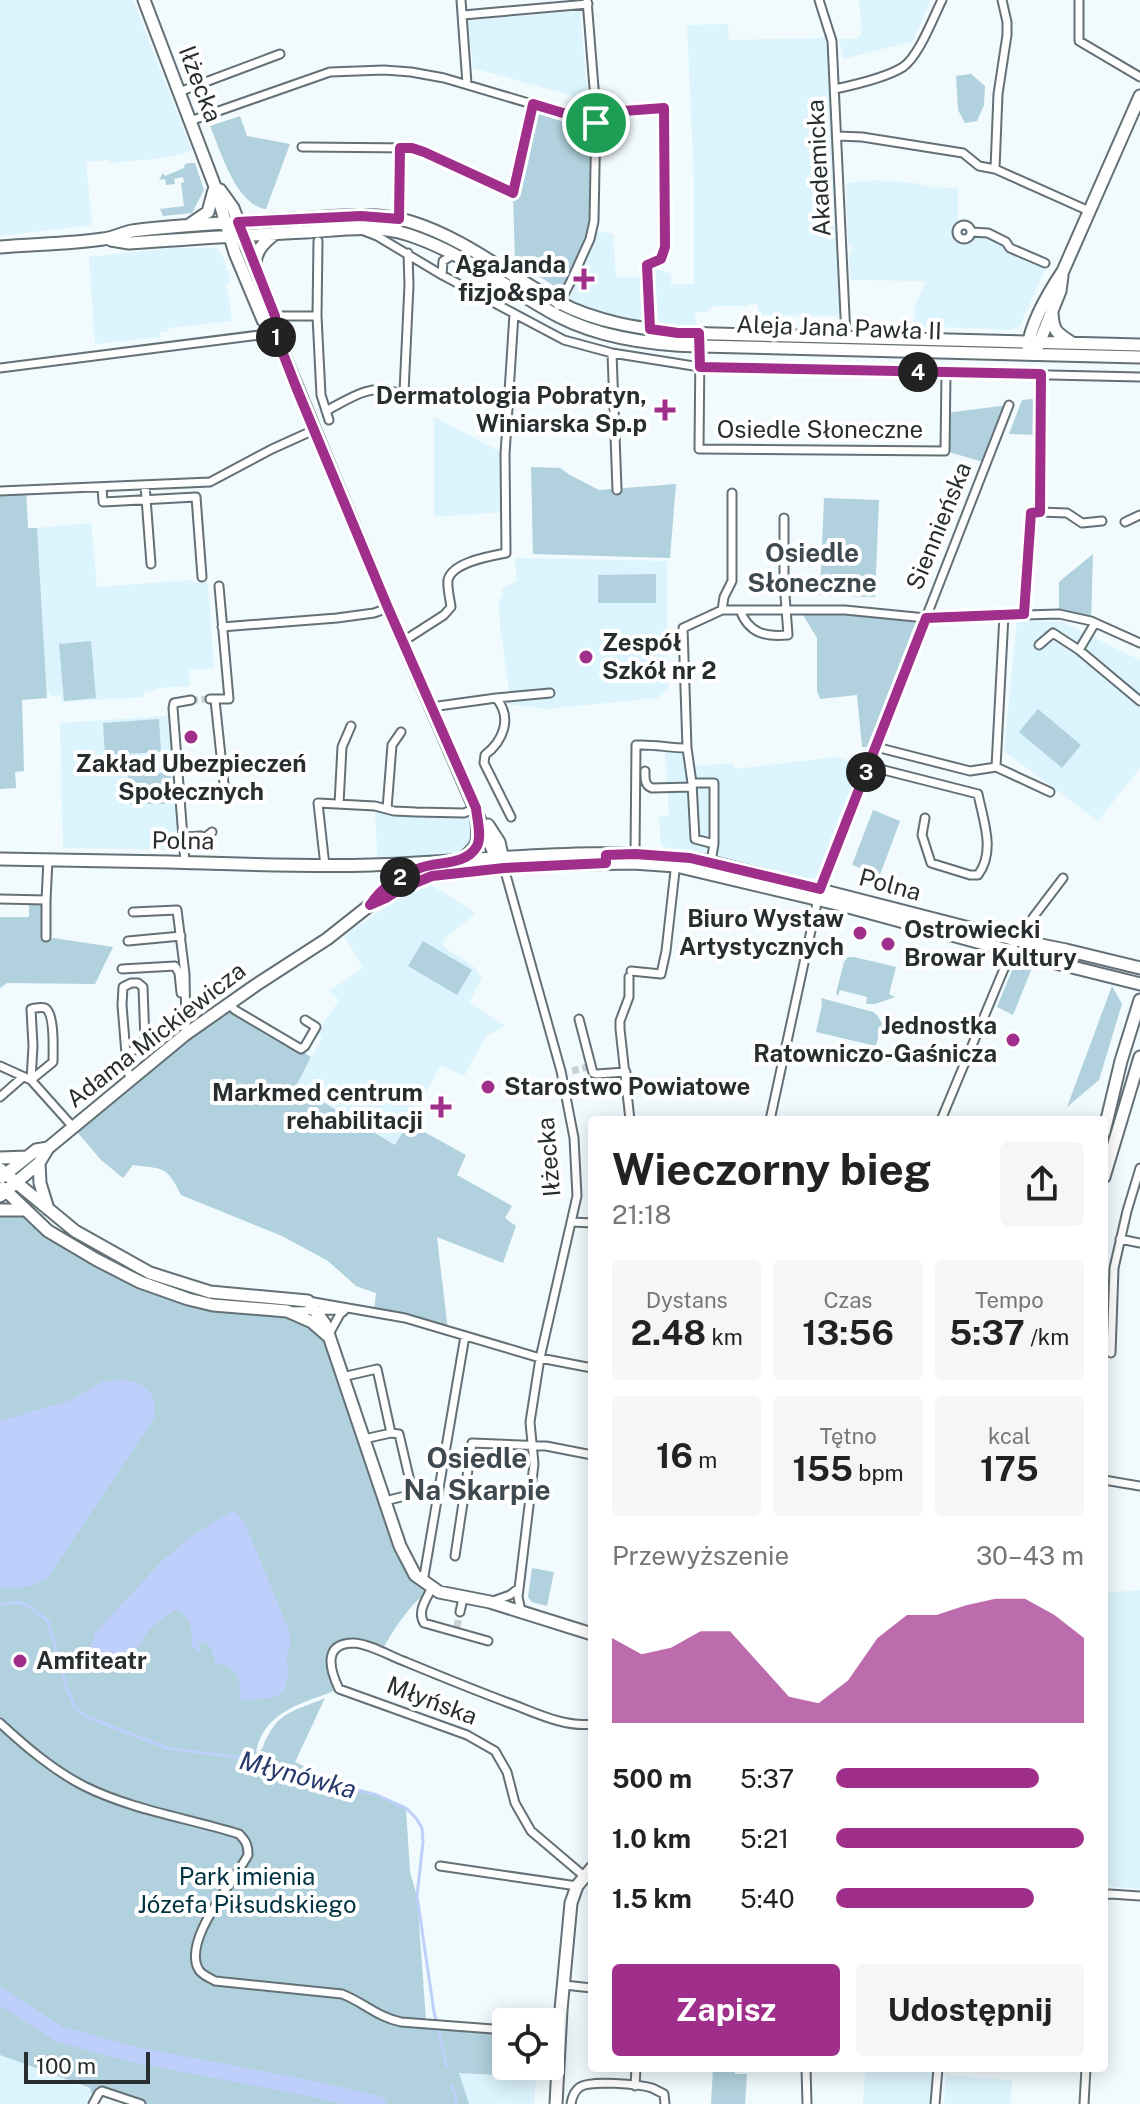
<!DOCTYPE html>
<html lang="pl">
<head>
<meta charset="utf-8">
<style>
	:root { --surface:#fff; --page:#f6f6f6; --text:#222; --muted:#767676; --accent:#a02f8b }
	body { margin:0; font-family:"Public Sans",sans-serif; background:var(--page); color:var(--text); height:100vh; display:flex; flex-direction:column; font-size:30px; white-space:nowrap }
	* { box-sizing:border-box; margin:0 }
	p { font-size:26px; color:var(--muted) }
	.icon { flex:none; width:44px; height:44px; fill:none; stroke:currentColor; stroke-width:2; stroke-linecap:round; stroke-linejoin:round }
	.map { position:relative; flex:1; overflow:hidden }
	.details { position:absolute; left:588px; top:1116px; width:520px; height:956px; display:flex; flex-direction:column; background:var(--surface); border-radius:8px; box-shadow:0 4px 20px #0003 }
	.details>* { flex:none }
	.tools { position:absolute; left:492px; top:2008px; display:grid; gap:16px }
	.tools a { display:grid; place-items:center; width:72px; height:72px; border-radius:8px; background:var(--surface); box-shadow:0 4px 20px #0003; font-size:40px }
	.scale { position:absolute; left:24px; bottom:20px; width:126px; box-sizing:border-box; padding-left:8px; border:4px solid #282e30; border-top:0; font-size:22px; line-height:28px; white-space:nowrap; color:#282e30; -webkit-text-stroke:6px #fff; paint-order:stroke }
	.pin { position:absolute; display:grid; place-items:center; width:68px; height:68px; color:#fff; margin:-34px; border:4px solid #fff; border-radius:50%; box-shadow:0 2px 8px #0007 }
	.km { position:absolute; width:40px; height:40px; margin:-20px; border-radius:50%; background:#222; color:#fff; font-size:22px; line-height:40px; text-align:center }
	.round { display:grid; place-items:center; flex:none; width:84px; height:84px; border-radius:8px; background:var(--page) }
	.head { display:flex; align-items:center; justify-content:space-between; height:136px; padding:0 24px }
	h1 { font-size:44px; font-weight:700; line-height:60px }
	.figures { display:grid; grid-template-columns:repeat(3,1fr); gap:12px; height:136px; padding:8px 24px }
	.figures div { display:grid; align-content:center; border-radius:8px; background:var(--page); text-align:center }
	.figures b { font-size:34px; font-weight:700 }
	.figures small { font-size:22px; font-weight:400 }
	.figures p { font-size:22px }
	.chart { height:224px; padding:16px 24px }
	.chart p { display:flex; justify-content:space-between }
	.chart svg { width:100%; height:144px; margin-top:8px; fill:var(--accent); opacity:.7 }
	.button { display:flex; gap:16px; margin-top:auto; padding:16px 24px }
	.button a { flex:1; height:92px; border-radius:8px; background:var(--accent); color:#fff; font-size:32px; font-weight:700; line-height:92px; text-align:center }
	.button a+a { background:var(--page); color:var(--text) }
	ul { padding:0 24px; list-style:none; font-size:26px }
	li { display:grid; grid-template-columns:128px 96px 1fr; align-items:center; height:60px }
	li i { height:20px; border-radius:10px; background:var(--accent) }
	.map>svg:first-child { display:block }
</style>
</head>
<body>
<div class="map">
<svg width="1140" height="2104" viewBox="0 0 1140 2104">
	<rect width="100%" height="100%" fill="#f1fafd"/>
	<path fill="#dcf4fd" d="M0 0H133L192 151 164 158 109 163V160L86 162 92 225 0 236Z
		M859 0H931L913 41 843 59 839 39H856L862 35Z
		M580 11 588 100 473 68 468 20Z
		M728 24 729 40 828 38 840 313 837 316 767 315 758 314V304H749L748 306H713L707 312H694L699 333 650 329 560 303 593 230 613 234 616 277 637 278 647 265 671 274V284H694V178L687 25Z
		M875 180 914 183 937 189 938 187 958 189V221L966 222 1003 242 1013 253 1046 267 1020 326 1011 330 915 326 914 309 926 281 850 280 849 256 852 252V246L848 244 846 183Z
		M173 248H216L223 257 231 283 225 284 228 291 232 321 169 328V331L160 332 161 337 95 344 89 257Z
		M434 417 505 454 506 512 434 517Z
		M91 523 97 587 192 580 193 583 207 582 209 594 214 668 189 670 190 686 157 688V690L144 692V697L62 702 61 695 51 696 47 690 37 528Z
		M515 558 667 561 668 689 657 698 546 709 507 704 509 691 500 625 499 600 503 597 502 588 517 581Z
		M1017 621 1062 622 1140 660V768L1098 821 1004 751Z
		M168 716 180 850 63 848 60 723Z
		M687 748 689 766 732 763 735 769 836 757 868 766 820 889 677 856 661 844 659 817 669 816 665 749Z
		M375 806 446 813 476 808 478 835 460 861 387 865 377 856Z
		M431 885 476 913 444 939 443 945 448 950 474 967 482 978 469 1002 505 1026 486 1036 464 1076 441 1065 396 1145 296 1086 322 1038 317 1034 339 1000 329 991 363 968 344 936 412 889Z
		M1140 1590V1889L1104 1886V1593Z
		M0 2055 90 2089 93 2101 92 2104H0Z
		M865 2068H932L930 2104H863Z
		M458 2073 536 2077 534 2104H469Z
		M946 2075 1012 2080 1010 2104H944Z"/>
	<path fill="#b0d1dd" d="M971 74 985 86 984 105 977 121 965 123 958 110 956 76Z
		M533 104 596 123 594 221 565 293 515 261 513 193Z
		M240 116 247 136 290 144 266 209C236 205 221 152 210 126Z
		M190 163H195L204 190 192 213 163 216 160 209 184 206 181 183 184 182 183 177 174 179 175 184 166 185 165 179 159 180 163 173 165 176 184 168 185 164Z
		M1041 398V435L1009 434 1022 400Z
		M1009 405 987 463 945 451V413Z
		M531 467 560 468 570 475 599 490 676 484 670 558 533 554Z
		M26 490 28 528H37L47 698 22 700 24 771 15 772 16 788 0 789V491Z
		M824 498 879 500 875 597 820 595Z
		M1093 554 1091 621 1059 614V582Z
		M656 574V603H598V575Z
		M800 610 926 618 876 747H862L857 695 820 699 817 691V638Z
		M91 641 96 698 64 701 59 644Z
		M1038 709 1081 745 1062 768 1019 732Z
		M159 719 161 752 105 755 103 723Z
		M128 773H171V804H128Z
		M873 810 900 821 880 875 852 865Z
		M29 900H46V937L113 947 95 984 7 983 0 988V917H29Z
		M423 941 472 970 457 995 408 966Z
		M848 957H854L896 967 889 994 895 997 875 1004H866L867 997 840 990 838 996 836 993 844 962Z
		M1015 963 1032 968 1013 1015 997 1007Z
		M1112 986 1122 1004 1099 1080 1067 1107Z
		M821 998 873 1012 877 1015 887 1031 880 1030 876 1046 816 1032 822 1005Z
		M229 1004 311 1057 296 1086 395 1145 408 1123 466 1155 457 1175 512 1206 505 1218 516 1226 503 1263 437 1237 448 1331 374 1311 376 1293 356 1286 328 1261 282 1236 181 1195C167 1166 164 1169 133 1165L123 1178 101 1160 73 1127Z
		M0 1210H24L65 1242 188 1299 287 1311 328 1336 400 1546 432 1588C409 1604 394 1629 381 1652L358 1643 340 1646 331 1659 339 1689C305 1703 264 1710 256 1752L262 1749C277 1711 290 1713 325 1698L295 1762 346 1787 377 1795 406 1808 410 1872 417 1896 426 2020 506 2026V2066H537L536 2077 459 2073 469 2104H141L105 2091 93 2101 90 2088 0 2055Z
		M532 1568 554 1572 547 1606 532 1602 528 1597Z
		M713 2068H735V2074H747L745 2104H711Z"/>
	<path fill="#becffb" d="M123 1379C147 1385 158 1391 154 1418L47 1579 26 1587 0 1588V1421L71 1400 101 1382Z
		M234 1511 244 1521 290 1633V1648L286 1658 289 1672 284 1691C272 1699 272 1698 259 1699 251 1700 248 1701 240 1698 241 1680 237 1664 216 1664L211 1649 205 1642 198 1644 201 1653 192 1647 191 1625 181 1611 175 1610C160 1621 148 1626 141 1645L107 1659 90 1649 95 1633 161 1562 189 1538 213 1522Z"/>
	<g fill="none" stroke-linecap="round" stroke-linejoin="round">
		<path stroke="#becffb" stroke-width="3" d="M0 1605 18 1602 31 1607 48 1621 66 1686 75 1707 87 1717 167 1748 242 1758 269 1764 301 1780 346 1787 377 1795 406 1808 416 1818 422 1828 423 1842 417 1896 434 2012 447 2067
			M452 2086 457 2104"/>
		<path stroke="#becffb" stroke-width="16" d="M0 1996 59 2034 136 2055 314 2089 378 2104"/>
		<path stroke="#c9d1d4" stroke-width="7" stroke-dasharray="7 3.5" stroke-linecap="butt" d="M191 700 210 699
			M572 1071 587 1067
			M457 1627 460 1612"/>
		<defs>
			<path id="street" d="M461 0 467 84
				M819 0 832 41 846 337
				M1079 0V41L1140 77
				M463 15 588 4
				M835 89C854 85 887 77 903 67 919 56 933 18 942 0
				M179 92 280 54
				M596 113 664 108 665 247 661 259 647 265 650 329
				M190 121 330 72 384 70 411 72 444 78 596 123
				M837 136 862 137 963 153 979 166 995 169 1089 211
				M302 147 412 148 513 193 533 104
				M995 169 998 94 1007 35V22L1002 0
				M399 219 400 148
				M957 232a7 7 0 1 1 14 0a7 7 0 1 1-14 0Z
				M364 231 377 236 442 275 564 340 612 353 700 367 1140 377
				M971 232 988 233 1006 242 1010 248 1045 263
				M318 241 317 316 321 395 329 420
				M442 275 443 261 453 255
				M558 306 571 281 590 239 594 221 596 113 587 0
				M275 316H317
				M700 346 699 449 945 451 946 373
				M612 353 617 490
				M0 368 275 333
				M1041 374 1040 512 1067 513 1082 523 1102 521
				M404 392 409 285 408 253
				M326 411C349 399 371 382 397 393
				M145 485 151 564
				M102 487 103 502 196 497 202 577
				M0 491 210 482 272 449 314 430
				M1125 522 1140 515
				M722 610 724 597 732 581V493
				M740 610C749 634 766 637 788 635L784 582V518
				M1024 614 1031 513 1040 512
				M222 627 337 618 374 613 388 608
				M402 642 444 615 451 607C450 599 447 588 448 580 452 562 491 556 506 553L505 454 514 314
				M1039 645 1053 633 1079 650 1095 623
				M1079 650 1140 701
				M496 698 550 693
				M210 699H229L219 586
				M215 700 224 784
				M431 707 496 698C513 718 503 741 485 755L484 763 511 817
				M876 747 970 771 996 767 1050 792
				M868 766 978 794C983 820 996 851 978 875H970L931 863 922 835 925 818
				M996 767 1004 615
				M645 771C645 778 644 785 652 788L692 787
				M692 783H714V844L709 874
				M339 804 342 747 351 726
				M387 809 392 745 401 732
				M207 836 212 832
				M184 837 201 836
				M714 844 695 839 692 783 687 748 683 628 722 610H845L926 618 1059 614 1091 621 1140 643
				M635 854 636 745C654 744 669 748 687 748
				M185 863 173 708 174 703 191 700
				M325 866 318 803 375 806 394 811 416 812 464 813 476 808
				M504 868 561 1071 574 1138 577 1196 540 1358 530 1422 534 1464 518 1597 521 1611
				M0 899 46 900
				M133 912 177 910 185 974 186 1034
				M46 937V900L48 860
				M128 941 181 936
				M122 969 175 966 179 973 181 993
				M631 971 661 974 666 951 676 862
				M629 977V997L620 1021V1029L630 1120
				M131 983H138L143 987 145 1041 140 1047 126 1054 122 1005 123 987Z
				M229 1004 235 1010 301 1049 305 1046 316 1027 305 1020
				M579 1019 593 1073 596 1074 626 1072
				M126 1054 128 1072 131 1080
				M0 1066 31 1080 53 1062C53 1051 55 1013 45 1008 42 1007 34 1008 31 1009L33 1046 31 1080 73 1127
				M0 1097 23 1077
				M770 1120 820 889 1009 405
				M941 1120 1016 940 1063 878
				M573 1222 592 1223
				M1120 1239 1140 1243
				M308 1301 405 1318 540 1358 592 1368
				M291 1311 339 1310
				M329 1334 340 1314 344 1311
				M1111 1353 1114 1268 1127 1211 1140 1168
				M342 1377 377 1369 391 1433 364 1439
				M1104 1480 1140 1486
				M385 1501 413 1494 399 1434 391 1433
				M455 1556 472 1443 546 1446 592 1455
				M423 1582 465 1336
				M432 1588C426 1599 417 1612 424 1623L488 1641
				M493 1601 510 1595 519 1588
				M460 1612 463 1598
				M0 1723C26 1747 53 1770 84 1786 132 1810 188 1818 239 1834 246 1841 248 1845 248 1855 235 1880 181 1941 199 1970 202 1975 210 1978 215 1981L342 1994C365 2003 375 2016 401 2022L506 2030
				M440 1866 577 1886
				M584 1876 531 1831 515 1803 507 1772 495 1751 467 1735 339 1689C330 1670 322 1643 354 1643 370 1644 390 1656 406 1662 440 1676 474 1690 509 1703 534 1712 565 1728 592 1724
				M1104 1895 1110 1894 1140 1896
				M564 1985 592 1988
				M806 2068 807 2104
				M635 2086 636 2068
				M93 2104 99 2093 102 2091 141 2104
				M571 2104C572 2097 574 2091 580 2087 590 2080 639 2084 652 2088 656 2090 660 2092 664 2094L665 2104
				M935 2104 938 2068
				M1084 2104 1086 2068"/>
			<path id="secondary" d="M144 0 214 184 235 253 263 320 275 333 388 608 494 853 500 863
				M220 190 233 208 255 265 275 316V333
				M189 225 208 212 214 190
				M111 240 129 243C188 239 247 235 306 232 339 230 376 224 409 235 464 253 508 289 558 316 601 338 653 345 700 346L1140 357
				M0 247C34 244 69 244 103 239 113 238 122 233 132 231 186 224 242 222 296 219 333 217 375 211 411 222 466 239 510 277 560 303 596 322 638 328 678 333L1140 345
				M255 265C255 251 264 242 275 234
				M1052 313C1053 332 1057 333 1072 343
				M1038 346 1060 291 1062 276
				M1028 347C1031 323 1049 292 1063 271L1140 96
				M488 825 499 842 504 864
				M0 859C57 860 114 861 170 862 237 864 304 867 371 865 482 862 602 843 711 862L1016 940 1066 950 1140 968
				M461 860C478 846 479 843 477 821
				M371 904C385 885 402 875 424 866
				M1104 1132 1121 1061 1140 1000
				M0 1158 27 1157
				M39 1163 40 1183 48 1209
				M0 1169 75 1231 150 1273 210 1292 308 1301 325 1324 400 1546 415 1575 439 1592 490 1602 592 1634
				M2 1177 36 1150 48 1148
				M1104 1177 1140 1057
				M3 1188 48 1231 97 1260 140 1282 188 1299 213 1305 287 1311 312 1322 327 1335
				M0 1196 39 1163 48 1148 186 1034 256 985 327 939 370 905 386 898 400 889 432 876 504 868 581 864 633 863 676 866 841 905 1044 960 1140 984
				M0 1210H24
				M556 2104 561 2010 571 1903 577 1886 592 1868"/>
		</defs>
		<use href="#street" stroke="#637075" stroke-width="11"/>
		<use href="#secondary" stroke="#637075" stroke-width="15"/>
		<use href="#street" stroke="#fff" stroke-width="7"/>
		<use href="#secondary" stroke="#fff" stroke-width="11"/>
	</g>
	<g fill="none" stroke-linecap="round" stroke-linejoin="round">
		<defs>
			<path id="route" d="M533 104 596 123V113L664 108 665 247 661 259 647 265 650 329 678 333H699L700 367 1041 374 1040 512 1031 513 1024 614 926 618 820 889 690 858 635 854 606 855V863L504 868 432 876 400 889 386 898 370 905C383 886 399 876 420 868 438 861 466 866 477 846 482 836 477 819 476 808L388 608 296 387 275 333V316L238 222 361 216 399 219 400 148H412L424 152 513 193Z"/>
		</defs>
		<use href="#route" stroke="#fff" stroke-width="16"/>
		<use href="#route" stroke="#a02f8b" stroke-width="10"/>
	</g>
	<g fill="#a02f8b" stroke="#fff" stroke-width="3">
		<path d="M580 267h8v8h8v8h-8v8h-8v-8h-8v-8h8z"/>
		<path d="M661 398h8v8h8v8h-8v8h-8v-8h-8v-8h8z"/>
		<circle cx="586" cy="657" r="8"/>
		<circle cx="191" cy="737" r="8"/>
		<circle cx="860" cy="933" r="8"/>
		<circle cx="888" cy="944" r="8"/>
		<circle cx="1013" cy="1040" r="8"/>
		<circle cx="488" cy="1087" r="8"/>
		<path d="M437 1095h8v8h8v8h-8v8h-8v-8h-8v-8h8z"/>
		<circle cx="20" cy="1661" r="8"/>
	</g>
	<g text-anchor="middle" stroke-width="8" stroke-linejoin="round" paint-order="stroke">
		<g font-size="24" fill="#282e30" stroke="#fff">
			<text transform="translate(200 84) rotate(69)" y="8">Iłżecka</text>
			<text transform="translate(819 168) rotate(-93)" y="8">Akademicka</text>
			<text transform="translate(839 328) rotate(2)" y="8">Aleja Jana Pawła II</text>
			<text x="820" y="438">Osiedle Słoneczne</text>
			<text transform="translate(939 526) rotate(-68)" y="8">Siennieńska</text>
			<text transform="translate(183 841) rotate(1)" y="8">Polna</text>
			<text transform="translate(890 885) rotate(15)" y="8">Polna</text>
			<text transform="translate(156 1035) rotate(-38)" y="8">Adama Mickiewicza</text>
			<text transform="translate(549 1157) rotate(-95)" y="8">Iłżecka</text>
			<text transform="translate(432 1701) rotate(21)" y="8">Młyńska</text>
		</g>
		<g font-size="24" font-weight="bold" fill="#282e30" stroke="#fff" text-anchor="end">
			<text x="566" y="273">AgaJanda<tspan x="566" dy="28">fizjo&amp;spa</tspan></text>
			<text x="647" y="404">Dermatologia Pobratyn,<tspan x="647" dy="28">Winiarska Sp.p</tspan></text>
			<text x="602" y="651" text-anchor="start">Zespół<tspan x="602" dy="28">Szkół nr 2</tspan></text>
			<text x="191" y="772" text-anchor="middle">Zakład Ubezpieczeń<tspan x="191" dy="28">Społecznych</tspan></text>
			<text x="844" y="927">Biuro Wystaw<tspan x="844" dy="28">Artystycznych</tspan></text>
			<text x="904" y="938" text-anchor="start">Ostrowiecki<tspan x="904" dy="28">Browar Kultury</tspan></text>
			<text x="997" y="1034">Jednostka<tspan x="997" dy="28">Ratowniczo-Gaśnicza</tspan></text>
			<text x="504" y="1095" text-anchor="start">Starostwo Powiatowe</text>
			<text x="423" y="1101">Markmed centrum<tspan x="423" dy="28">rehabilitacji</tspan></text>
			<text x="36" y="1669" text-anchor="start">Amfiteatr</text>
		</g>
		<g font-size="24" fill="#003341" stroke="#fff">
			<text x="247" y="1885">Park imienia<tspan x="247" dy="28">Józefa Piłsudskiego</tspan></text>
		</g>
		<g font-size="26" font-weight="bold" fill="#3e4a4f" stroke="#fff">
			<text x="812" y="562">Osiedle<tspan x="812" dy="30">Słoneczne</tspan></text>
		</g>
		<g font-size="26" font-style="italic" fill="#28396d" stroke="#fff">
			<text transform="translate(298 1775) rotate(15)" y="9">Młynówka</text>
		</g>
		<g font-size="28" font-weight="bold" fill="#3e4a4f" stroke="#fff">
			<text x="477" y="1468">Osiedle<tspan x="477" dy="32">Na Skarpie</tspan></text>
		</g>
	</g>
</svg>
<div class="tools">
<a><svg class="icon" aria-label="locate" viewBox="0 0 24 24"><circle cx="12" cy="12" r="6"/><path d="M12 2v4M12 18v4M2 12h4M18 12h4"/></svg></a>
</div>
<div class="scale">100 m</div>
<div class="pin" style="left:596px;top:123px;background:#1e9e55"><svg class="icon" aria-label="arrive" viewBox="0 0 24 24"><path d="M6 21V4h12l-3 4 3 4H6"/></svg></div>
<b class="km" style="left:276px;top:337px">1</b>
<b class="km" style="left:400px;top:877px">2</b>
<b class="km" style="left:866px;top:772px">3</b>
<b class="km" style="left:918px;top:372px">4</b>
<section class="details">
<div class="head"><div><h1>Wieczorny bieg</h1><p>21:18</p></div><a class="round"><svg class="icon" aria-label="share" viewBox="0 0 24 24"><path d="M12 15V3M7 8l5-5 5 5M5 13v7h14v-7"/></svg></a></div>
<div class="figures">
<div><p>Dystans</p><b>2.48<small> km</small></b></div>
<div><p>Czas</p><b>13:56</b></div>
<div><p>Tempo</p><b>5:37<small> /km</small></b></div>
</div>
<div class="figures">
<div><b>16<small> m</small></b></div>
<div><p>Tętno</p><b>155<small> bpm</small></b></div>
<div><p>kcal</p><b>175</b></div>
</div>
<div class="chart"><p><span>Przewyższenie</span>30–43 m</p>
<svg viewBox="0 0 160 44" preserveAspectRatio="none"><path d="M0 44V18L10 23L20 21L30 16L40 16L50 26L60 36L70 38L80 31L90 18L100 11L110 11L120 8L130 6L140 6L150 11L160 18V44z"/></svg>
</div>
<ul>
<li><b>500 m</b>5:37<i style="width:82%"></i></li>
<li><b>1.0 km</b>5:21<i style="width:100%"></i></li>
<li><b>1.5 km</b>5:40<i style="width:80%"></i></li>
</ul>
<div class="button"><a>Zapisz</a><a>Udostępnij</a></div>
</section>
</div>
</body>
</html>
